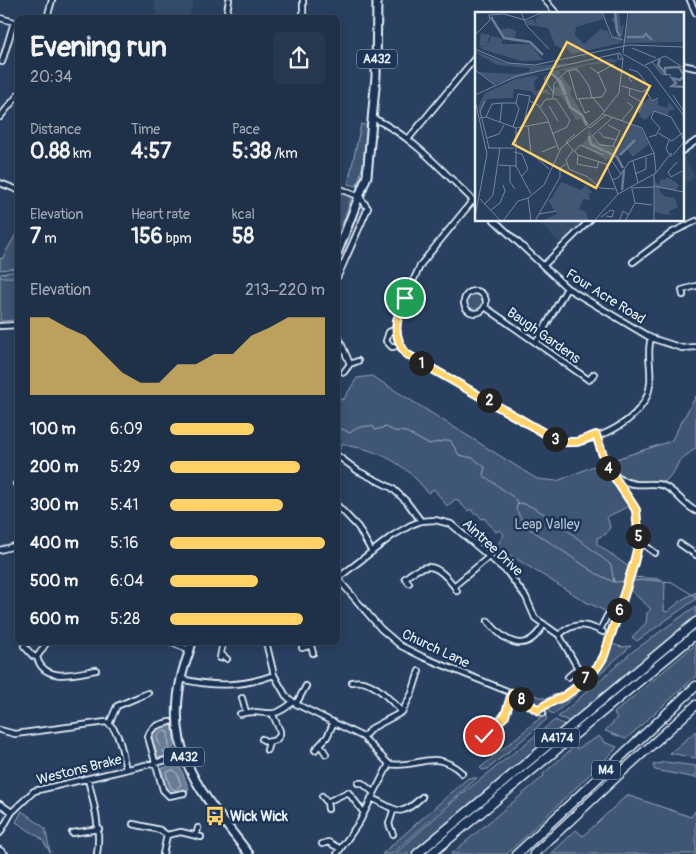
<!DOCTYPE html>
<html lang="en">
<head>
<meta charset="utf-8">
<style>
	:root { --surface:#1f3049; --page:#273850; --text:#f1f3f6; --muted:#a1a9b4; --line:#3c4b61; --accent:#ffd166 }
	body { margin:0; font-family:Pangolin,sans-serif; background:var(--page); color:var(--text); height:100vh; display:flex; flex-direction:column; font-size:19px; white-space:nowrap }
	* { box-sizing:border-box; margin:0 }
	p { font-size:16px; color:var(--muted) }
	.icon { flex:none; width:28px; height:28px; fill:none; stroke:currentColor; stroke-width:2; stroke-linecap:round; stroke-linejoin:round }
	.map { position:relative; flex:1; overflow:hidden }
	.drawer { position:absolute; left:15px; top:15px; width:325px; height:630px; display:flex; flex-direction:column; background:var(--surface); border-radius:8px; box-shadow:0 2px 12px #0003,0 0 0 1px var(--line) }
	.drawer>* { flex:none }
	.pin { position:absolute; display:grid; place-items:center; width:42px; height:42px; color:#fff; margin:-21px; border:2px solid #fff; border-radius:50%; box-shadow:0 1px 5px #0007 }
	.km { position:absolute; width:25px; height:25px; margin:-12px; border-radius:50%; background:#222; color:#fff; font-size:14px; line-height:25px; text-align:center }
	.round { display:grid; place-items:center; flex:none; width:52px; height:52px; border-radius:8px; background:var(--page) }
	.headline { display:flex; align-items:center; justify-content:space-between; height:85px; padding:0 15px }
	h1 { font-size:28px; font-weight:700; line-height:38px }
	.figures { display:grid; grid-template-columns:repeat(3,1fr); gap:8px; height:85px; padding:5px 15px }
	.figures div { display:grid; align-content:center }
	.figures b { font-size:21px; font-weight:700 }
	.figures small { font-size:14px; font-weight:400 }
	.figures p { font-size:14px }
	.chart { height:140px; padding:10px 15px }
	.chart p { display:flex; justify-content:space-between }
	.chart svg { width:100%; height:90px; margin-top:5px; fill:var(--accent); opacity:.7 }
	ul { padding:0 15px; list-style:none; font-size:16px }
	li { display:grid; grid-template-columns:80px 60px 1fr; align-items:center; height:38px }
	li i { height:12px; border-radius:6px; background:var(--accent) }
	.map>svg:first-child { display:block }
</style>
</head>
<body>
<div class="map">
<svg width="696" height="854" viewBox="0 0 696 854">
	<rect width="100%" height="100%" fill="#294061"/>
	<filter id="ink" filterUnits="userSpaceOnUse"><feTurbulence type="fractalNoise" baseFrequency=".02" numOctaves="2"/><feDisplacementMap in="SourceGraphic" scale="10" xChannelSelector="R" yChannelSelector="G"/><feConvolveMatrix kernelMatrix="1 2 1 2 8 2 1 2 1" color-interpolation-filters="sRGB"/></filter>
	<g filter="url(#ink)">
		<path fill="#364d6b" d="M154 0H194L189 17 157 18Z
			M684 157 695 177 682 185V159Z
			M536 220H586L560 243Z"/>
		<path fill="#415774" stroke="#94a4b6" d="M361 124 368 126 366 154 357 186 348 184Z
			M340 193 349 196 351 199 338 237V195Z
			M362 205 366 208 364 213 338 272V259Z
			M17 232V268L0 270V258L2 259Z
			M17 271V320L0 321V274Z
			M466 302a9 9 0 1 1 18 0a9 9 0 1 1-18 0Z
			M372 376 537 479 557 481 599 464 629 506 607 517 610 527 606 534 597 538V544L629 567 615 616 586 602 510 555 504 564 492 553 504 535 500 530 496 532 484 518 482 519 477 513 475 515 471 509 468 511 456 499 447 506 434 489 428 493C411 471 394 458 365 449 356 446 353 449 343 443L338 453V398L343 400 357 378Z
			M696 396V448L679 461 675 470 664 483 637 481 621 477 610 461 671 441Z
			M632 577 661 579 665 584 664 611 667 612 683 599 696 592V599L637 641 632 637 646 623 647 613 651 609 629 589Z
			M696 606V618L569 721 558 717 632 652Z
			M611 644 622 647 631 646 554 714 549 712 545 706 560 699 598 668Z
			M696 644V676L626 739 605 731 617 718 614 713Z
			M522 691 547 699 552 695 562 694 540 705 522 695Z
			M518 698 545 715 547 719 488 769 482 770 480 768 540 718 514 700Z
			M555 720 565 725 409 854H395L457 798Z
			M696 731V758L670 753Z
			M599 736 604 742 617 747 614 751 507 854H451L544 776 543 774 575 746 577 749Z
			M665 762 696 766V778L655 770 653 765Z
			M468 778H477L392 854H382Z
			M627 795 691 817 696 810V854H551L576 830 583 836Z
			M22 811 45 828 50 852 42 839 16 822Z"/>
		<path fill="#6b7c95" stroke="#9dabbd" d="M173 725C173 743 180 753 158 758L152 737C156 727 163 726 173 725Z
			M174 765 181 769 189 789C182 792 174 797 167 793L159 769Z"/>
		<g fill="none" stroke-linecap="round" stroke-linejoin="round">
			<path stroke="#b6c2d0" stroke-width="1" d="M162 731 168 732 169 749 163 752 157 738Z
				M173 770 177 773 181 785 175 790 171 788 166 773Z"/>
			<path stroke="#9dabbd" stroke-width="1" d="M0 277H18
				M338 427 350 433C357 427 362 426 373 426L375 430 386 427 394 431 406 432 428 444 450 440 459 455 473 458 485 467 483 475 513 497
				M515 499 518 503 516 509 524 525 597 574 614 582 648 580 672 582 696 597
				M518 503C536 501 594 552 611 565L614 582"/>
			<defs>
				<path id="street" d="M303 0V18
					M545 0 557 14
					M690 0 696 13
					M0 18 18 23
					M47 18 52 0
					M226 18 229 0
					M2 62 14 22
					M682 65 696 68
					M0 117 18 95
					M373 118C414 137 443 172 476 203
					M409 138 476 57
					M682 151 696 141
					M0 183 18 190
					M338 188 360 197 368 208 338 276
					M473 200 421 264 405 298 396 321V329L400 345 406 353 559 442C592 446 647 420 650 384 652 367 646 354 651 338
					M494 220 567 288 651 338 682 348 696 347
					M633 262 673 232 696 221
					M543 266 590 220
					M464 302a11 11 0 1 1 22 0a11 11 0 1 1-22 0Z
					M683 295 682 290 696 286
					M485 307 589 380 594 374
					M0 326 18 325
					M396 329 389 332 386 341 392 347 400 345
					M338 336 350 364 344 372
					M536 343 567 288
					M350 364 358 361
					M596 435C603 457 608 481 635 484 643 485 653 483 662 485 676 490 683 505 696 511
					M338 456 358 471 392 488 406 501 421 521
					M16 484 18 485
					M338 506 358 527 372 552
					M638 540 655 553
					M680 544 696 555
					M0 550 18 545
					M338 578 392 536 411 525 421 521 435 520 451 524 507 572 526 597 535 618 559 635 580 672
					M338 579 381 629 401 646 423 657 512 693 543 713
					M409 583 405 578C427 560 438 565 454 586
					M457 591 454 586 490 556
					M488 621C507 645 527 654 544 624
					M600 630 607 616
					M559 635C574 621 587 624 603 632
					M47 642 37 657C44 684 77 673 96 670
					M170 642 190 650
					M266 642 274 675 286 696 296 704 363 737 389 764C419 769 434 747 462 773
					M310 642 313 653
					M24 646 33 656 37 657
					M302 648 311 645
					M221 654 227 659
					M220 658 223 642
					M568 677 578 668
					M181 679C214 687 242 687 274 675
					M352 682C373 678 389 699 402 712
					M242 698 246 712
					M296 704 306 686
					M539 710C547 702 556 701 565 695 575 689 589 678 597 668 607 656 636 564 638 545 639 535 638 521 636 511 634 500 617 489 615 476
					M240 714C264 706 268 724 293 702
					M170 722C160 724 151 726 148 737L163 790 169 796 184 793
					M109 724 117 706 148 693
					M480 728 488 729C503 721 509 709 512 693
					M0 730 15 734 106 722C121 730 122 754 126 769
					M484 736 488 729
					M363 737 372 728 402 712 412 693 419 671
					M262 739 267 742 276 740 280 735V731L273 715
					M321 746 326 754
					M267 750 269 742
					M315 750 327 737 334 722
					M88 779C94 804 101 828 97 854
					M358 783H362L374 793
					M322 796 327 802 328 809
					M371 798C397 809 398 820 422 797
					M327 802 348 792 364 813
					M0 804 12 812
					M133 824 160 830 167 835 163 854
					M0 833 12 812 34 791 184 756
					M72 833 99 829
					M393 834 389 824 393 811
					M167 835 181 832 201 837
					M196 836 198 828
					M322 844 328 842 339 848
					M0 850 5 854
					M337 854 360 821 389 764"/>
				<path id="primary" d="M338 251 367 176 376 76 377 0
					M192 642C189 655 183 667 181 679 164 758 206 797 249 854"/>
				<path id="highway" d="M417 854 696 622
					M431 854 696 634
					M517 854 696 686
					M534 854 625 769 696 705"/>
			</defs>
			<use href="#street" stroke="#e8f1f8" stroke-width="8"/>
			<use href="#primary" stroke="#e8f1f8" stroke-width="11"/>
			<use href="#highway" stroke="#e8f1f8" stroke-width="11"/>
			<use href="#street" stroke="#1d3557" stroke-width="4.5"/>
			<use href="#primary" stroke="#1d3557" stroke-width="7"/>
			<use href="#highway" stroke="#1d3557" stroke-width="8"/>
		</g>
	</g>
	<g fill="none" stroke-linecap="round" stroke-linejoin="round" filter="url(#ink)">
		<defs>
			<path id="route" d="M405 298C396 319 391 334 406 354L560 442H577L596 435 606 464 636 510 638 533V546L633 566 604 656C596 672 580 685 566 695 556 701 547 702 538 710L512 693 505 716 484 736"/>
		</defs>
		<use href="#route" stroke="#fff" stroke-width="10"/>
		<use href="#route" stroke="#ffd166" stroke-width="6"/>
	</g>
	<defs>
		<symbol id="bus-bare" viewBox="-9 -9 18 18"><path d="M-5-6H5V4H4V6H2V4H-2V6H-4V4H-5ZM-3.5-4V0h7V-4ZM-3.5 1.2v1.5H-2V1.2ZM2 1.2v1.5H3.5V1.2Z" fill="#ffd166" stroke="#1d3557" stroke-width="2.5" paint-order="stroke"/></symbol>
	</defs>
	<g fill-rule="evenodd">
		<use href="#bus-bare" x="201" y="802" width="28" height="28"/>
	</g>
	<g text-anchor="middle" stroke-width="5" stroke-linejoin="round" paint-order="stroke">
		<g fill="#1d3557" stroke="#abb9c8" stroke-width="1">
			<rect x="357" y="49.5" width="40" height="19" rx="4"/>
			<rect x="534.5" y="728.5" width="45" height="19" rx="4"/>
			<rect x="164" y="747.5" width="40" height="19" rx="4"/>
			<rect x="592" y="760.5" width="28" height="19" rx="4"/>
		</g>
		<g font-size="12" font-weight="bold" fill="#e8f1f8">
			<text x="377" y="63">A432</text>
			<text x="557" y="742">A4174</text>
			<text x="184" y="761">A432</text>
			<text x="606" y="774">M4</text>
		</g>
		<g font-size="14" fill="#e8f1f8" stroke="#1d3557">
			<text transform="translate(606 296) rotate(32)" y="5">Four Acre Road</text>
			<text transform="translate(544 335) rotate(35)" y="5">Baugh Gardens</text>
			<text transform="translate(493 547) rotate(43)" y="5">Aintree Drive</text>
			<text transform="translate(436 648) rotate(25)" y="5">Church Lane</text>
			<text transform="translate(79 769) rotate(-14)" y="5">Westons Brake</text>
		</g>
		<g font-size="14" fill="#b6c3d0" stroke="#1d3557">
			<text x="547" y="529">Leap Valley</text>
		</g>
		<g font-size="14" font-weight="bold" fill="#e8f1f8" stroke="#1d3557" text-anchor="start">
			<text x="230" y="821">Wick Wick</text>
		</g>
	</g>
	<g transform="translate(475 12)">
		<rect width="209" height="209" fill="#294061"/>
		<path d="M68 0H127L128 7 101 15 100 23 109 32 126 17 133 19 135 24 141 28 137 22 141 25 144 20 136 7 140 5 139 0H144L146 15 149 13 146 31 97 42 90 35 87 37 80 33 73 16 53 13 51 9 58 7 62 13 60 7ZM155 0H209V30L148 31ZM34 16 41 19 40 26 56 31 30 26 24 18ZM6 21 15 23 11 35 17 24 27 27V32H55L68 48 47 49 9 38 4 35H9L4 33ZM0 39 30 51 61 54 95 51 20 72 3 60 42 62 55 59 54 56 22 53 1 41 0 48ZM134 47H140L143 50 112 53 102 56 103 61 100 58 81 59 86 60 82 67 79 65 80 61H73L51 65 64 64 59 70 60 79 72 77 77 83 69 81 61 85 56 79 39 77 38 86 12 87 5 102 3 95 10 81 41 67ZM87 64 97 77 95 81 114 113 110 114 106 107 101 108 87 85 79 83 78 76 84 74 82 69ZM174 86 177 90 183 87V93L192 96 194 90 200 98H195L192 103 179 99 170 108 164 104 169 90ZM157 112 166 116 174 132 158 145 151 136 144 144 148 157 146 153 142 155 146 152 143 148 139 149 143 147 140 144 131 148 106 133 112 127 114 116 119 129 143 138ZM193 165 204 173 201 179 185 176 184 178 189 184 200 186 203 195 194 199V203L179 200 180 169 183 173 187 166 189 168ZM86 170 106 178 111 173 118 181H114L115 188 108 187 104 197 111 200 114 209H66L82 202 73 188 76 187Z" fill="#415774"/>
		<path fill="none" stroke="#6b7c95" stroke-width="2.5" d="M140 0 142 19 145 24M16 5 29 26 55 30 68 43M152 25H168L171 22 177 28M185 47 183 53 190 61V56L204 55 209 64 205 68 197 66 201 71 197 74 209 75M76 61 86 70 91 83M84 69 90 83M91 84 95 95 107 103 112 113M114 124 116 132 129 139M130 139 142 145 148 156M145 143 160 128M147 178 149 158"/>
		<path fill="none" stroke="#75879d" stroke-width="1" d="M46 0 52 14 74 37M127 0 137 25 148 28M14 3 29 2 50 8 68 0M0 23 15 8 14 3M157 36 181 46M0 37 33 51 60 53 154 33 209 35M148 41 153 0M148 42 173 56 209 104M177 50 187 62 196 63M170 53 190 44 209 56M115 55 123 61 131 78M102 57 114 74 117 86M0 58 20 73M94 59 102 87 127 85 131 78M123 61 139 52M72 63 69 67 78 80V86M157 70 154 66 157 63 164 68M147 74 167 80 175 76 163 60 154 57M155 77 154 83 168 91 164 101M171 79 177 89 183 86M78 81 79 72 85 65 92 59 102 57M0 83 42 64 145 41 148 47H143V42M198 83 209 100M118 86 130 100M104 87 110 101 115 99M0 88 12 142 0 205M10 89 5 99 14 136M55 89 63 93 72 106 84 138M41 91 43 82 55 84 48 115M74 94 83 109M65 95 71 87H81L95 108 92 115 77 122M128 102 167 116 179 141 181 161M11 105 17 92 27 91M5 106 11 105 41 116 73 110M146 109 158 95 152 90M25 110 27 91H41L44 97 38 115M133 113 145 119 138 134 143 138M53 114 56 141 74 157M113 114 115 116 131 103M41 116V154L56 182M124 120 129 125 142 128M183 121 197 129 206 122 208 127M100 122 91 130 103 143 131 152 143 182M117 123 125 133 138 134M118 123 137 106M174 125 181 123 185 116 176 106 179 99 196 105 206 122 209 121M12 126 24 122 29 113M194 128 191 137 194 142M13 136H39M98 138 91 148 94 157 113 165 125 176 140 177M39 140 47 142 53 157 46 165M67 140 81 134M99 140 105 133 129 143M103 143 102 152 122 156 124 149M198 143 209 130M137 149 146 162M158 149 163 171M202 150 193 160 196 165 207 159M24 153 41 154M35 154V170L40 177M160 162 171 157V145M179 162V209M138 168 144 165 154 150 179 141M179 174 208 180M156 176 179 175M157 177 160 191 177 193M5 187 26 209M10 192 18 183 25 136M16 198 25 191 30 179 28 173M64 202 81 199M126 205 136 198 139 199 137 205 131 204M28 209 43 189 53 186M56 209 53 186 69 173 86 136 125 105 144 81 148 47M60 209 85 165V156L91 152M119 209 143 182 181 161 196 141V145M144 209 148 199 154 203M150 209 160 191"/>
		<path fill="#ffd166" fill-opacity="0.15" stroke="#ffd166" stroke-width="2.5" d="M92 30 175 74 121 176 38 132Z"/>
		<rect width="209" height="209" fill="none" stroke="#e8f1f8" stroke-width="2.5"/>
	</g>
</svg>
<div class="pin" style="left:405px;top:298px;background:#1e9e55"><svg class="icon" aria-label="arrive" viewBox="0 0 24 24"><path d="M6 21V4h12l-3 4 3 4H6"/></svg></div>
<div class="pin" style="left:484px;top:736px;background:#d93025"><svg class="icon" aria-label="check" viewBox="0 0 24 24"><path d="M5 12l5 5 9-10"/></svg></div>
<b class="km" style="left:421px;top:363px">1</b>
<b class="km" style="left:489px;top:400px">2</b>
<b class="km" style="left:555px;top:439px">3</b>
<b class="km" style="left:608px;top:468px">4</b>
<b class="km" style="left:638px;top:536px">5</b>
<b class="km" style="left:619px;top:610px">6</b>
<b class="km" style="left:585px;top:678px">7</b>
<b class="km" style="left:521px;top:699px">8</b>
<section class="drawer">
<div class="headline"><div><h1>Evening run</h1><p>20:34</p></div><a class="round"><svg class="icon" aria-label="share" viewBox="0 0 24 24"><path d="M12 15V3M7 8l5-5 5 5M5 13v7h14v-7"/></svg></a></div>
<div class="figures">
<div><p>Distance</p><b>0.88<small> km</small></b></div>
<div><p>Time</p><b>4:57</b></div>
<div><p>Pace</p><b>5:38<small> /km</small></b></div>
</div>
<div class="figures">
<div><p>Elevation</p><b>7<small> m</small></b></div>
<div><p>Heart rate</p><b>156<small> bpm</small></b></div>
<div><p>kcal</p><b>58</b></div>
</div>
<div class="chart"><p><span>Elevation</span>213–220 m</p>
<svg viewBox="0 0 160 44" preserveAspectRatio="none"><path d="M0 44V6L10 6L20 11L30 15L40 24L50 33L60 38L70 38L80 29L90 29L100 24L110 24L120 15L130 11L140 6L150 6L160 6V44z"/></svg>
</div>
<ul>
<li><b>100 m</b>6:09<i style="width:54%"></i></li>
<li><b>200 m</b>5:29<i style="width:84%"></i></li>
<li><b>300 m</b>5:41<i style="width:73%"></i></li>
<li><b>400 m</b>5:16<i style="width:100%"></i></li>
<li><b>500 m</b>6:04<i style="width:57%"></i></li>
<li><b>600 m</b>5:28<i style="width:86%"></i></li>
</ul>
</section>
</div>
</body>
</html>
